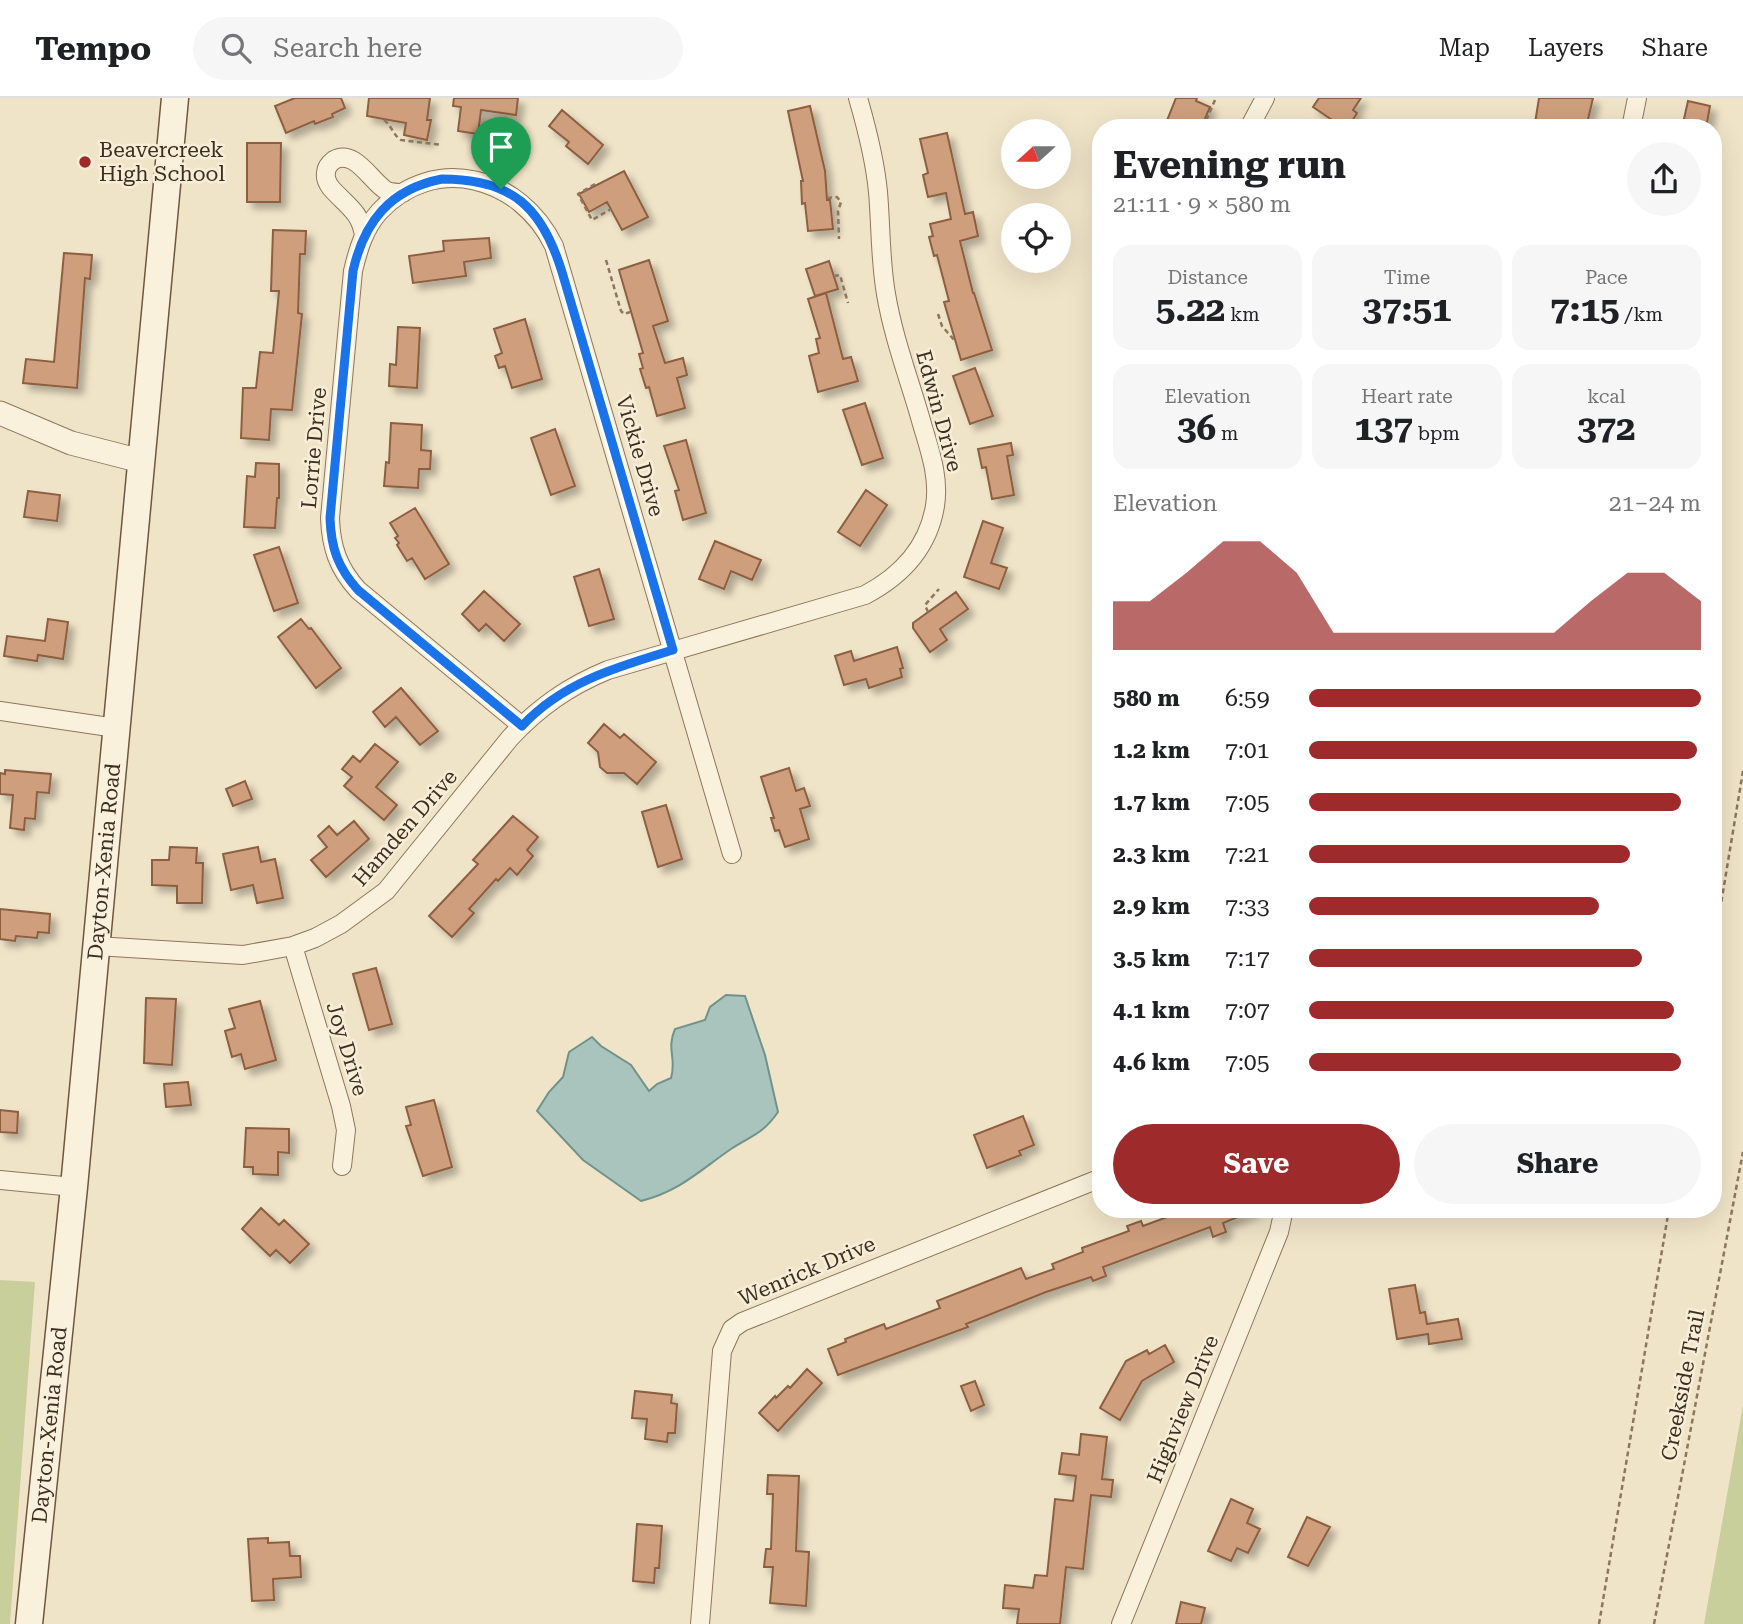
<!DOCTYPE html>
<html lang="en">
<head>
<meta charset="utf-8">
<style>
	:root { --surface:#fff; --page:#f6f6f6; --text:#202124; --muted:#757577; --line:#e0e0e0; --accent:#9e2a2b }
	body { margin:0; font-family:"Roboto Serif",serif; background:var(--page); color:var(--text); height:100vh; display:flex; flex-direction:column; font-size:26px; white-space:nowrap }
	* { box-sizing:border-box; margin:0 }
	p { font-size:23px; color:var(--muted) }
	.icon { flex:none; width:38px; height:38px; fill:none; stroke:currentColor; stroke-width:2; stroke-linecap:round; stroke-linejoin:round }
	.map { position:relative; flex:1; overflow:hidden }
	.panel { position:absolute; left:1092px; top:21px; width:630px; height:1099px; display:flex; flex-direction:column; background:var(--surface); border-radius:28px; box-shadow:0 7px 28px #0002 }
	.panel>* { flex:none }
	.needle { width:46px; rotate:249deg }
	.controls { position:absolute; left:1001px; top:21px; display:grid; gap:14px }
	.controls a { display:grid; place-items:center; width:70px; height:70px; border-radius:50%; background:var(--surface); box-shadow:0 7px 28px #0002; font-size:35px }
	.pin { position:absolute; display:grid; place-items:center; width:60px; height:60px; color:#fff; margin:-72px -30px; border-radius:50% 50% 50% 0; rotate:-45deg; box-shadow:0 0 7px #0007 }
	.pin .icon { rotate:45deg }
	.round { display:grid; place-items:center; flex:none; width:74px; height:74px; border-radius:37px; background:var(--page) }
	.head { display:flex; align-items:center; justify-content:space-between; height:119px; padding:0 21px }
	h1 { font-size:38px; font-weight:700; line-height:52px }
	.metrics { display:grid; grid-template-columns:repeat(3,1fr); gap:10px; height:119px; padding:7px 21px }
	.metrics div { display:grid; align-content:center; border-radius:18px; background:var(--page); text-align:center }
	.metrics b { font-size:35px; font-weight:700 }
	.metrics small { font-size:19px; font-weight:400 }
	.metrics p { font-size:19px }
	.chart { height:196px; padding:14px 21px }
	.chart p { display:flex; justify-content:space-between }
	.chart svg { width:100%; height:126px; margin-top:7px; fill:var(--accent); opacity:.7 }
	.action { display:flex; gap:14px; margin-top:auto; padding:14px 21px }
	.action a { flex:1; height:80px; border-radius:42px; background:var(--accent); color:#fff; font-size:28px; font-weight:700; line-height:80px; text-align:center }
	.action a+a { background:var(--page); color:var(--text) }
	ul { padding:0 21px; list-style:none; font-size:23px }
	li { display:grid; grid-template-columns:112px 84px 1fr; align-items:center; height:52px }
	li i { height:18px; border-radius:9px; background:var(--accent) }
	header { display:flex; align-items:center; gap:42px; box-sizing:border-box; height:98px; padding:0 35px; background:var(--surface); border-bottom:2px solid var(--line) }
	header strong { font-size:33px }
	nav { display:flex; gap:38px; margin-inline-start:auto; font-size:24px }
	.search { width:490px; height:63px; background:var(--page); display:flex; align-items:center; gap:18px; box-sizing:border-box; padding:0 24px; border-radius:38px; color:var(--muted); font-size:26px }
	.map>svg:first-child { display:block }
</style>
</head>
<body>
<header>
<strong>Tempo</strong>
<div class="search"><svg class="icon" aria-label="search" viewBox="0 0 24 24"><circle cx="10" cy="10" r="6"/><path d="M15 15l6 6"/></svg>Search here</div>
<nav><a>Map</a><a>Layers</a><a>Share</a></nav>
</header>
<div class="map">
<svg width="1743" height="1526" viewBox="0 0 1743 1526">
	<defs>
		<filter id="shadow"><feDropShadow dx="6" dy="6" stdDeviation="3.5" flood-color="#0004"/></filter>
	</defs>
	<rect width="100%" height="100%" fill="#f0e4c8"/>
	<path fill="#c9cf9b" d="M0 1182 35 1184 10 1526H0Z
		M1743 1307V1526H1704Z"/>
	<path fill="#a9c4bc" stroke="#6f938a" stroke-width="2" d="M726 897 745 898 765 957 778 1014C762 1037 752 1037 731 1051 699 1073 680 1093 641 1103L583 1062 537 1013 549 994 563 979 569 954 592 939 601 948 631 967 649 993 657 986 671 980C677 960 666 952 675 931L705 922 710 909Z"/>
	<path fill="#cf9f7d" stroke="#8d5f41" stroke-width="2" filter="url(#shadow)" d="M295 0H341L345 10 332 16 333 19 315 26 314 23 286 35 275 8Z
		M369 0H430L427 22H431L427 42 404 37 406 25 367 18Z
		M454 0H518L516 17 481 12 478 36 458 33 461 9 453 8Z
		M1176 0H1197L1196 3 1210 9 1201 30H1164Z
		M1319 0H1361L1353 12 1357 15 1348 30H1344L1313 9Z
		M1539 0H1593L1586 30H1552L1535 25Z
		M1688 3 1710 8 1706 30H1682Z
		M810 8 825 73 827 102H830L833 131 808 133 805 105 802 106 801 83H803L788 13Z
		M562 12 603 47 588 66 566 48 569 44 549 28Z
		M947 35 965 116 973 114 978 138 960 143 973 195H974L992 252 961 262 944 204 949 203 937 157 934 158 929 139 933 138 930 126 951 121 946 95 928 99 923 77 928 75 920 41Z
		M247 45H281L280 104H247Z
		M624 73 648 119 622 132 607 104 589 114 579 96Z
		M273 132 306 133 305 156H300L298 215 302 216 292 312 271 311 269 342 241 340 243 290H256L260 254 273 255 279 193H271Z
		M489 140 491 160 464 164 466 178 413 185 409 158 444 153 443 143Z
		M64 155 92 157 90 181 85 180 77 290 23 285 26 261 54 264Z
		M649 162 668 223 653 228 665 265 683 260 687 277 677 280 685 310 657 318 649 289 646 290 640 271 643 270 639 256 643 255 619 172Z
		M829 163 838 191 815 198 806 171Z
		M826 195 843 261 851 259 858 283 818 294 809 258 819 255 816 241 820 240 808 201Z
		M525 221 542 281 512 290 505 268 499 270 495 258 502 255 494 231Z
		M398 229 420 230 417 290 389 288 390 266 396 267Z
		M975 270 993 318 970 326 953 278Z
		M865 305 883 360 862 367 843 312Z
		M391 325 422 327 421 352 431 353 430 371H419L418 390 384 388 386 364 389 365Z
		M555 331 575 388 551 397 531 340Z
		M686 342 706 415 683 422 675 393 679 392 664 348Z
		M1011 345 1013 357 1007 358 1014 397 992 401 986 369 982 370 978 351Z
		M256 365 279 366V400H277L275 430 244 429 247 378 255 379Z
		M866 392 887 407 860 448 838 434Z
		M28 393 60 397 57 423 24 419Z
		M415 410 449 466 425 481 412 460 407 463 397 447 399 445 395 440 398 438 390 425Z
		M983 423 1003 430 991 465 1007 470 999 491 964 479Z
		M715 443 761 462 752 482 731 473 724 491 699 481Z
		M279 449 298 505 274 513 254 457Z
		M599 471 614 521 589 528 574 479Z
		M484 493 520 526 504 543 486 526 479 533 462 516Z
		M956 494 968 511 940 531 947 542 930 554 913 530V525Z
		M48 521 68 524 63 561 38 557 37 563 4 558 7 538 45 543Z
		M301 521 309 531 311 530 341 570 316 590 278 539Z
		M897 549 903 570 900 571 902 579 869 590 866 581 844 587 835 558 851 553 854 563Z
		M401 590 438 633 420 647 396 619 385 629 373 614Z
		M604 626 620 640 624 636 656 664 637 686 624 675H607L600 669 598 654 588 645Z
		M375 646 398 664 376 689 397 707 384 722 344 688 352 679 342 671 353 658 360 664Z
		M789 670 796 693 804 690 810 708 800 711 809 741 785 749 779 732 775 733 771 720H774L761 679Z
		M5 672 51 676 49 695 37 694 35 721 25 720 24 732 10 730 13 697 0 696V675L5 676Z
		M245 683 252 701 233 708 226 691Z
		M666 707 682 761 658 769 642 714Z
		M513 718 538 739 527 752 533 758 517 777 510 770 498 783 496 781 469 811 474 815 452 839 429 818 478 766 473 762Z
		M354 723 369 741 326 779 311 762 327 749 318 738 329 728 337 737Z
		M170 749 197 750 196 765H203L202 805H177V788L152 787V762H169Z
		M258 749 261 764 275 761 283 800 257 805 253 787 231 792 223 756Z
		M0 811 50 816 49 835 38 834 37 840 16 838 15 843 0 841Z
		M376 870 392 926 369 932 353 876Z
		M146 900 176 901 172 967 144 965Z
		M260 903 276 962 245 971 241 956 232 959 225 933 235 930 229 911Z
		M188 984 191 1007 166 1009 164 986Z
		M434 1002 452 1069 423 1078 406 1028 411 1027 406 1009Z
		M0 1012 18 1014 17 1035 0 1034Z
		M1023 1018 1034 1047 1019 1053 1021 1057 987 1070 974 1037Z
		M246 1030 289 1031V1055L278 1054V1077L253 1076V1069H244Z
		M261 1110 279 1127 284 1122 309 1146 290 1165 276 1152 270 1158 242 1131Z
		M1189 1111 1255 1112 1223 1125 1226 1134 1213 1139 1210 1129 1103 1169 1106 1178 1093 1183 1091 1179 1046 1194 966 1226 968 1229 838 1277 828 1251 846 1244 845 1241 884 1226 886 1231 940 1210 937 1203 1021 1170 1026 1181 1054 1171 1052 1166 1083 1154 1082 1150 1129 1133 1127 1128 1141 1123 1143 1128Z
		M1415 1187 1420 1215 1425 1214 1427 1226 1458 1221 1462 1241 1429 1246 1428 1236 1397 1241 1389 1191Z
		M1165 1247 1174 1264 1142 1283 1120 1322 1100 1310 1126 1263 1147 1252 1149 1256Z
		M807 1271 822 1285 778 1333 759 1315 775 1298 776 1300 788 1288 790 1290Z
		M975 1283 984 1307 971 1313 961 1288Z
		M635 1293 672 1297 671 1305 677 1306 675 1335H668L667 1344 645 1341 647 1321 632 1320Z
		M1081 1336 1107 1339 1102 1381 1113 1382 1111 1399 1091 1397 1083 1471 1066 1469 1060 1526H1017L1019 1511 1003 1510 1005 1487 1033 1490 1035 1477 1047 1478 1055 1401 1073 1403 1076 1378 1059 1376 1062 1355 1079 1357Z
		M768 1377 799 1378 796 1453 809 1454 806 1508 770 1505 773 1469H764L766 1451H771L773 1396H767Z
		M1231 1401 1253 1411 1247 1425 1260 1431 1248 1455 1237 1450 1231 1463 1208 1453Z
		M1307 1419 1330 1429 1308 1468 1288 1459Z
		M637 1426 662 1428 659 1470H655L654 1485 633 1483Z
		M268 1440V1445L289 1444 290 1458H300L301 1479 273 1481 274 1502 252 1503 248 1441Z
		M1181 1504 1205 1510 1201 1526H1176Z"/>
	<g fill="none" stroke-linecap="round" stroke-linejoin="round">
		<defs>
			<path id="minor" d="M1249 30 1265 0
				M1631 30 1637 0
				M364 138C361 114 346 107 331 90 328 86 325 81 326 75 326 70 330 65 334 62 355 50 372 85 387 93 393 95 397 95 403 95
				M0 613 116 630
				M522 628 358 492C338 470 331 449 330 420L353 173C358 152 364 131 379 114 435 54 521 79 554 148L732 756
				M96 848 243 857 293 848 315 840 341 826 386 793 510 640C539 609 569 588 608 572L865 497C901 478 928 450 935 408 940 377 928 348 920 319 908 278 893 238 886 196 880 162 881 128 878 94 875 62 867 31 858 0
				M293 848 341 1008 346 1032 342 1068
				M0 1082 74 1089
				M700 1526 722 1253 732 1231 742 1224 1101 1080
				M1121 1526 1279 1134 1284 1111"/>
			<path id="tertiary" d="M0 315 71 345 141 363"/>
			<g id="secondary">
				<path id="s1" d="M29 1526 74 1089 175 0"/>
			</g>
		</defs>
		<use href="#minor" stroke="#8d765c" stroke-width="20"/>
		<use href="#tertiary" stroke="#8d765c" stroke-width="25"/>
		<use href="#secondary" stroke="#6f573f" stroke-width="29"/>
		<path stroke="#8d765c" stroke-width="2.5" stroke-dasharray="5 3.5" stroke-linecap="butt" d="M384 22C392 28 393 37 401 42L442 47
			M1203 30 1215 2
			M595 86 578 96 592 122 611 111
			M827 100 837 99 841 104 838 113 839 141
			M606 162 621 213 624 216 630 214
			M834 178 840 177 848 205
			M938 216 942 228 955 243
			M928 514 925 507 939 491
			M1713 854 1743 673
			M1599 1526 1669 1111
			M1654 1526 1743 1054"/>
		<use href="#minor" stroke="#faf1dc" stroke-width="18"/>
		<use href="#tertiary" stroke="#faf1dc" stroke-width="23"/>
		<use href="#secondary" stroke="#faf1dc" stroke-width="26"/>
	</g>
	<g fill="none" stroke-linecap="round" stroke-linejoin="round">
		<defs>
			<path id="route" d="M442 81C512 81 542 109 562 174L673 552C617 569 563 584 522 628L358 492C338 470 331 450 330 420L353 173C364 124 390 91 442 81Z"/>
		</defs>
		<use href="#route" stroke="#fff" stroke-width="14"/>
		<use href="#route" stroke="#1a73e8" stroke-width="9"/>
	</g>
	<circle fill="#9e2a2b" stroke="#f7eed8" stroke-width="2.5" cx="85" cy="64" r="7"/>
	<g text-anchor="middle" stroke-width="5" stroke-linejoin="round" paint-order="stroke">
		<g font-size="21" fill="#3d2e20" stroke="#f7eed8" text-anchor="start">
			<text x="99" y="59">Beavercreek<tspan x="99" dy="24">High School</tspan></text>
		</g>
		<g font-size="21" fill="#3d2e20" stroke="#f7eed8">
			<text transform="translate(939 313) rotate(75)" y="7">Edwin Drive</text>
			<text transform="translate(314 350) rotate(-85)" y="7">Lorrie Drive</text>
			<text transform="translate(640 358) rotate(74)" y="7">Vickie Drive</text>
			<text transform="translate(405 730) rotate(-49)" y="7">Hamden Drive</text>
			<text dy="7" stroke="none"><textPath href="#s1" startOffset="766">Dayton-Xenia Road</textPath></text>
			<text transform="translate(347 951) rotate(73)" y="7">Joy Drive</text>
			<text transform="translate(807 1173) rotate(-23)" y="7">Wenrick Drive</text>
			<text transform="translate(1683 1287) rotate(-79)" y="7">Creekside Trail</text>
			<text transform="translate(1183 1311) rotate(-68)" y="7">Highview Drive</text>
			<text dy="7" stroke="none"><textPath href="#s1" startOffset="200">Dayton-Xenia Road</textPath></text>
		</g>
	</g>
</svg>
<div class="controls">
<a><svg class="needle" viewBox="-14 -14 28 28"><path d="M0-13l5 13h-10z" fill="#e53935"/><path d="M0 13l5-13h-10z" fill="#757577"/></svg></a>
<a><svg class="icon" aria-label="locate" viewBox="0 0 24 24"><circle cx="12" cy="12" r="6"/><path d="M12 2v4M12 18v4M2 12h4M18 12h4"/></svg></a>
</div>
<div class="pin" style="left:501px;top:91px;background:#1e9e55"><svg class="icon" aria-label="arrive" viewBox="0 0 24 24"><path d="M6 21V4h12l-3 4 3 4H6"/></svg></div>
<section class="panel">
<div class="head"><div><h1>Evening run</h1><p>21:11 · 9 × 580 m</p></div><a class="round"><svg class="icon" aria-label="share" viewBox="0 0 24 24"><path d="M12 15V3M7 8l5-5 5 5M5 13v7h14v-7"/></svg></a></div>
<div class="metrics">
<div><p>Distance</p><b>5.22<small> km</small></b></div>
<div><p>Time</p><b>37:51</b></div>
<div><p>Pace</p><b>7:15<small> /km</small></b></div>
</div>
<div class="metrics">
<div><p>Elevation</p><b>36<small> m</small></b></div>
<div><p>Heart rate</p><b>137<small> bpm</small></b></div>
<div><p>kcal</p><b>372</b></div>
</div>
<div class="chart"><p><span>Elevation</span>21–24 m</p>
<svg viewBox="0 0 160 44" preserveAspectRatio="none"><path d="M0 44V27L10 27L20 17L30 6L40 6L50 17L60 38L70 38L80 38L90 38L100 38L110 38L120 38L130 27L140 17L150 17L160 27V44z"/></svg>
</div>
<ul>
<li><b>580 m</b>6:59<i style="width:100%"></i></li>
<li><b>1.2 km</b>7:01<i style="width:99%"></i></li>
<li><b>1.7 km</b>7:05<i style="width:95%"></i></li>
<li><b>2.3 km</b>7:21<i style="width:82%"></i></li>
<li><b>2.9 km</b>7:33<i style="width:74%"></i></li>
<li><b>3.5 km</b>7:17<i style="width:85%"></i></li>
<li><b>4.1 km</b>7:07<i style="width:93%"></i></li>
<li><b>4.6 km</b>7:05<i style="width:95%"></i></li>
</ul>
<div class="action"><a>Save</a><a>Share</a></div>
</section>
</div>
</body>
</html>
